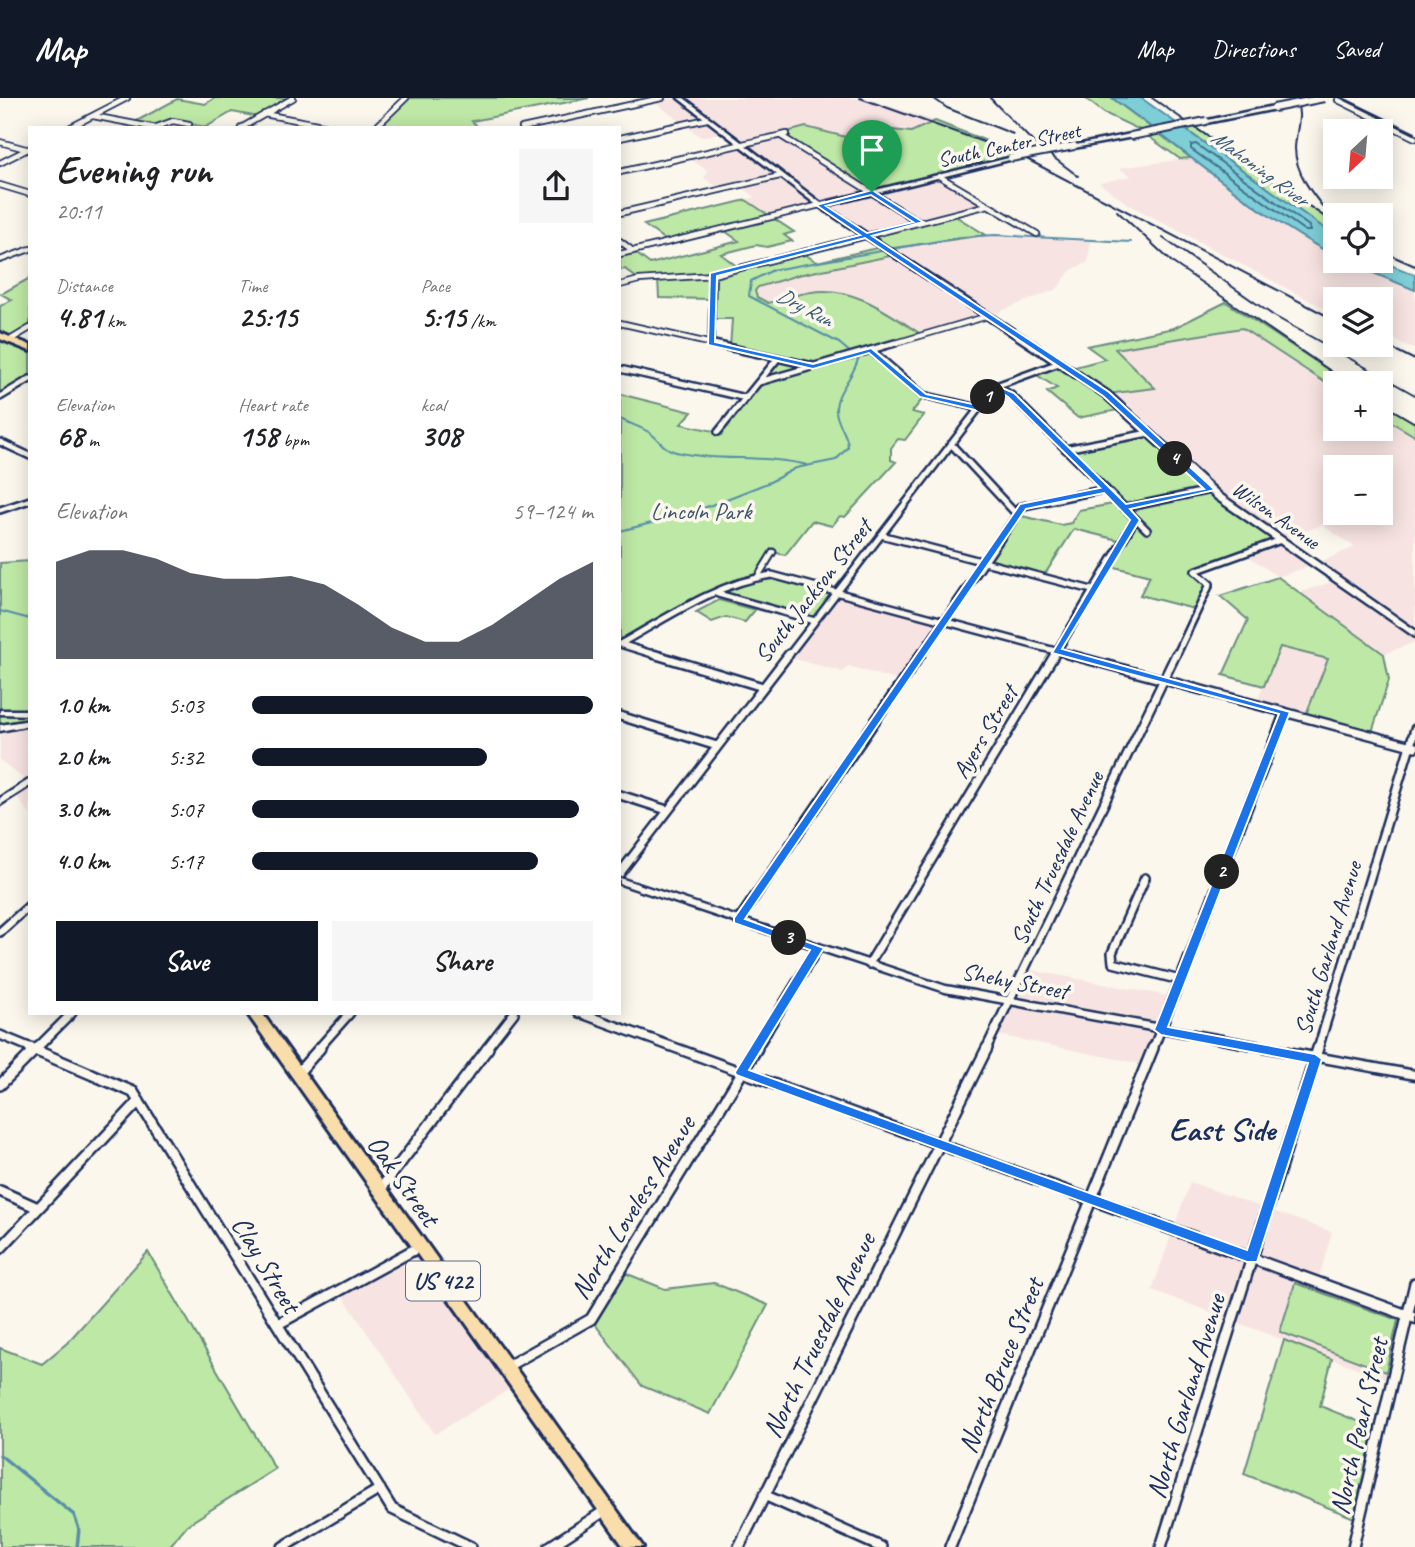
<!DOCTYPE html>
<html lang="en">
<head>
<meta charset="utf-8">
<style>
	:root { --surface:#fff; --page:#f6f6f6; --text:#202124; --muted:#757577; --accent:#111827 }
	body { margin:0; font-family:Caveat,sans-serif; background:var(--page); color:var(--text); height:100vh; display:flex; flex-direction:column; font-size:26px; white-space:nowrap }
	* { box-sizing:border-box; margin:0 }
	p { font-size:23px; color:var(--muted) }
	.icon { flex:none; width:38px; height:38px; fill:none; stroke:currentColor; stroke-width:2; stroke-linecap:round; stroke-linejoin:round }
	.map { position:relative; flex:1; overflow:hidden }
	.sheet { position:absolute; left:28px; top:28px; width:593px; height:889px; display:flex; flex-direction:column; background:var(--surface); border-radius:0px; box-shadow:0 4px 18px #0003 }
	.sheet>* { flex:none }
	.needle { width:46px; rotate:206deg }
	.tools { position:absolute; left:1323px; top:21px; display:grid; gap:14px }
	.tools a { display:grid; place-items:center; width:70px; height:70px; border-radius:0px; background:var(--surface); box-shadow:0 4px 18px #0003; font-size:35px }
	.pin { position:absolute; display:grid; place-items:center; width:60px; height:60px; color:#fff; margin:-72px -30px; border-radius:50% 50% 50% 0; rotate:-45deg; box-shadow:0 0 7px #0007 }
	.pin .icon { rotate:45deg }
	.km { position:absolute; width:35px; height:35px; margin:-18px; border-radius:50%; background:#222; color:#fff; font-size:19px; line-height:35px; text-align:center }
	.round { display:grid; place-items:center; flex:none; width:74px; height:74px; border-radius:0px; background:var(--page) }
	.headline { display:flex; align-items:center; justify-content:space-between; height:119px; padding:0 28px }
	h1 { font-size:38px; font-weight:800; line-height:52px }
	.figures { display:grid; grid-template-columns:repeat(3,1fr); gap:10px; height:119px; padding:7px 28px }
	.figures div { display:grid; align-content:center }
	.figures b { font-size:30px; font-weight:800 }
	.figures small { font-size:19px; font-weight:400 }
	.figures p { font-size:19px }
	.chart { height:196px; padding:14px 28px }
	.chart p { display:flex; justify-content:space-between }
	.chart svg { width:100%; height:126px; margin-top:7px; fill:var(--accent); opacity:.7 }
	.action { display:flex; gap:14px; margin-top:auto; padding:14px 28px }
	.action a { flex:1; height:80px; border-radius:0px; background:var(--accent); color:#fff; font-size:28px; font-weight:800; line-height:80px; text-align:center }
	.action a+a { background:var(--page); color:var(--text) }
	ul { padding:0 28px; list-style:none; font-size:23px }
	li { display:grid; grid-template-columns:112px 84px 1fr; align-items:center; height:52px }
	li i { height:18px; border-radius:9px; background:var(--accent) }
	header { display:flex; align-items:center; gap:42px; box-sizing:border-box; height:98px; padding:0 35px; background:var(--accent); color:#fff }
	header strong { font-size:33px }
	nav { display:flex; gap:38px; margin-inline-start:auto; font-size:24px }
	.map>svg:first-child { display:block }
</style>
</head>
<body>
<header>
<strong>Map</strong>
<nav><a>Map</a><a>Directions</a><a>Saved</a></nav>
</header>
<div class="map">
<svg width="1415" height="1449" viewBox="0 0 1415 1449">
	<rect width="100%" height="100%" fill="#fbf7ec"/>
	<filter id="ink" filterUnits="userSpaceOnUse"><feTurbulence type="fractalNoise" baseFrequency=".0143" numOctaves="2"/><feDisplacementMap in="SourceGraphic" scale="14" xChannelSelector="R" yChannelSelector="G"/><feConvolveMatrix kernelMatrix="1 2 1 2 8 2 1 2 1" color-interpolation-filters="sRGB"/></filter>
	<g filter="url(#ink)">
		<path fill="#f7e4e2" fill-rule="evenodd" d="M649 0H864L935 23 911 34 883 31 862 43 806 29 939 78 988 107 866 138 820 107 771 119 746 102 755 99 739 87 721 91 704 80 708 73 687 59 739 47 724 34 701 39Z
			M1191 60 1307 143 1335 158V163H1344L1415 192V252L1381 235V201H1335V216L1128 106 1099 85 1131 78 1119 70Z
			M995 137 1091 142 1088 164 1071 172 1057 191 988 218 922 237 873 205 814 193 768 205 757 198 755 193 758 189 798 177 894 157 886 151Z
			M1242 230 1335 291V331H1381V318L1415 338V544L1384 556 1301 494 1337 482 1315 466 1278 479 1244 455 1219 399 1106 296 1154 290 1114 251ZM1335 369H1381V415H1335ZM1322 427 1355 449 1315 466 1282 442Z
			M837 494 944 523 903 584 848 568 843 574 787 559Z
			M1280 548 1328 561 1305 619 1256 606Z
			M30 624V717L14 694 28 684 0 662V642L2 629Z
			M1025 871 1174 899 1146 967 993 936Z
			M1190 1084 1332 1134 1318 1184 1407 1217 1391 1283 1152 1192Z
			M419 1149 518 1286 435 1336 339 1193Z"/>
		<path fill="#bee8a5" stroke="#6c8c82" stroke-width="2" d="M215 0H293L259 19 232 14 206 29 173 23 154 30 133 25 177 1 205 6Z
			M406 0H589L472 23 479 30H375Z
			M1085 0H1112L1191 60 1180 61 1138 31 1104 15Z
			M935 23 1025 58 872 95 779 36 806 29 862 43 883 31 911 34Z
			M1190 26 1335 126V138L1181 28Z
			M746 102 794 134 784 137 792 143 767 149 756 147 721 156 739 170 801 154 817 164 881 149 866 138 952 116 986 137 887 151 895 157 798 177 758 189 755 193 757 199 768 205C782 201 797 196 811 194 853 187 890 216 922 237L871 252 925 298 912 314 924 317 905 342 898 341 891 350V362L896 364 845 419 840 418 832 428 812 423 785 457 773 454 757 479 768 477 837 494 815 523 717 496 620 546V296L692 314 681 326 718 334 778 261 730 250 732 221H712V201L659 200 658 181 639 182 625 171 620 172V156L633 153 650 166 739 143 722 131 668 144 644 127Z
			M30 180V230L10 242 30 250V281L4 297 0 296V208L12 202 1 196Z
			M1226 204 1348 285H1335V291L1242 230 1115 251 1155 290 1107 296 1123 311 1078 320 1047 294 1057 290 1032 274 1059 265 1068 271 1105 261 1087 248 1174 230Z
			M1381 305 1415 325V338L1381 318Z
			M1149 335 1200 383 1281 442 1196 472 1209 484 1198 512 1140 497 1150 478 1107 467 1122 443 1074 431 1043 479 985 464 1017 417 1061 427 1071 425 1079 412 1119 405 1065 351Z
			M30 463V624L0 630V465Z
			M1278 479 1384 556 1389 582 1371 637 1305 619 1328 561 1280 549 1264 588 1223 577 1248 522 1220 498Z
			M719 502 755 512 745 524 726 519 712 524 696 514Z
			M148 1154 275 1371 187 1427 169 1449H0V1250L42 1266 67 1245Z
			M620 1173 665 1191 714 1185 768 1207 710 1316 642 1288 591 1221Z
			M1295 1185 1398 1222 1386 1274 1280 1234Z
			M1284 1242 1332 1261 1320 1308 1380 1332 1359 1422 1244 1376Z"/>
		<path fill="#7eced7" stroke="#568ea7" stroke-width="2" d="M1112 0H1141L1335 138V158C1254 115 1186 53 1112 0Z
			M1344 163H1381L1415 177V192Z"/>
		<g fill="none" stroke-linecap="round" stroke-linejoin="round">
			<path stroke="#436f8e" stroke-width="2" d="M1196 46 1309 128 1310 133H1305L1191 51V47Z"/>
			<path stroke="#568ea7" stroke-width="2" d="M620 321C630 326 641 329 650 335 660 342 663 351 676 354 719 364 764 356 807 367
				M620 433 691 415 770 384 796 370 836 362 848 349C848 335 836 326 836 312 835 294 854 279 858 261L839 245 749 198 751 183 773 172 961 139 995 137 1131 144
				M0 513 30 521"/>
			<path stroke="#568ea7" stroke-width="3.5" d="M0 1357 74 1417 79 1431 77 1449"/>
			<defs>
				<path id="pedestrian" d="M757 480 773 454"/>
				<path id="minor-far3" d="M1338 2 1415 40
					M264 16 338 30
					M93 18 156 30
					M69 30 127 0
					M154 30 173 23 189 26
					M241 30 293 0
					M375 30 406 0
					M522 30 662 0
					M781 38 919 124
					M620 40 707 21
					M0 44 26 51
					M0 65 30 50
					M620 74 787 36
					M939 78 1037 136
					M0 87 30 96
					M620 115 780 78
					M620 143 633 153
					M620 156 820 107
					M0 162 30 151
					M620 187 639 182 713 177 988 107
					M620 225 717 247
					M10 242 30 230
					M711 245 713 177
					M889 247 988 218"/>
				<path id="minor-far2" d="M709 245 813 268
					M871 252 923 297 979 310
					M620 271 746 300
					M759 284 895 245
					M996 288 1011 297 1147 432
					M0 299 30 281
					M718 334 778 260
					M0 344 30 358
					M951 346 1017 417
					M1065 351 1149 335
					M1019 409 1106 391
					M1124 410 1210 392
					M0 412 30 402
					M881 437 1092 492
					M1195 473 1281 442
					M718 496 815 523
					M620 546C668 519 717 485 772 477L1074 558
					M620 546 659 558
					M788 558 996 288 1059 265
					M920 558 1023 408
					M1054 558 1135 422
					M1176 558 1210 486 1195 473"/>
				<path id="minor-far1" d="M653 556 763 589
					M1067 556 1415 649
					M620 618 717 648
					M620 697 667 712
					M620 775 789 556
					M1145 780 1112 855 1113 865 1180 882
					M738 823 921 556
					M0 834 30 807
					M869 866 1055 556
					M0 937 34 951
					M36 951 72 915
					M318 951 350 915
					M486 951 514 915
					M756 951 818 850
					M986 951 1176 556
					M1153 951 1285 614
					M1318 951 1415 631"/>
				<path id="minor" d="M30 950 133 994 392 1411 471 1449
					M297 976 320 950
					M0 987 37 950
					M0 1093 38 1110
					M379 1093 488 950
					M0 1151 139 1003
					M278 1226 419 1149
					M506 1269 591 1221 757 950
					M764 1397 881 1449
					M283 1449 380 1391
					M549 1449 606 1412
					M739 1449 987 950
					M950 1449 1153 950
					M1161 1449 1318 950
					M1353 1449 1415 1185"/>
				<path id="tertiary" d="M0 612H30V617L0 616Z
					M30 622V627L0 633V627Z
					M30 681V688L0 707V700Z
					M620 780 946 888 1415 973V981L945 894 620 786Z
					M575 915H591L1415 1215V1225L577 918Z"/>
				<path id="secondary" d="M678 0H684L821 105 1013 59V61L825 108 1109 294 1222 397 1415 532V539L1216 401 1103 298 818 108Z
					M1274 8 1277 10 1276 11 1206 25 1203 23Z
					M1131 36 1133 37V39L1074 50 1071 48Z"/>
				<path id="trunk" d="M0 235 30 247V253L0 241Z
					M247 915H262L643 1449H624Z"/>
			</defs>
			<use href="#pedestrian" stroke="#1b2f5e" stroke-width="9"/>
			<use href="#minor-far3" stroke="#1b2f5e" stroke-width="8"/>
			<use href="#minor-far2" stroke="#1b2f5e" stroke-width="10"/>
			<use href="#minor-far1" stroke="#1b2f5e" stroke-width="12"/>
			<use href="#minor" stroke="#1b2f5e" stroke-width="14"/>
			<use href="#tertiary" stroke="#1b2f5e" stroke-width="5"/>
			<use href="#secondary" stroke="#1b2f5e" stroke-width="5"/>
			<use href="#trunk" stroke="#1b2f5e" stroke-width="6"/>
			<use href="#pedestrian" stroke="#fbf7ec" stroke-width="4.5"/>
			<use href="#minor-far3" stroke="#fbf7ec" stroke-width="4.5"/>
			<use href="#minor-far2" stroke="#fbf7ec" stroke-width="5"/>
			<use href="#minor-far1" stroke="#fbf7ec" stroke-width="7"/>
			<use href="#minor" stroke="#fbf7ec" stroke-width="9"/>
			<use href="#tertiary" fill="#fbf7ec" fill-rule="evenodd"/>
			<use href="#secondary" fill="#fbf7ec" fill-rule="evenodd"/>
			<use href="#trunk" fill="#f9ddab" fill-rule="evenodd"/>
			<path stroke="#1b2f5e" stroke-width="2" d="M860 0 1017 56 1335 222
				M933 0 947 10 1013 36
				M990 0 1033 44 1078 78
				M1152 0 1335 126
				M1296 0C1303 19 1296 31 1295 50 1295 75 1313 97 1328 115
				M1343 0 1415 35
				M1117 113 1173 165 1348 285
				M1163 140 1274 218 1415 297
				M1381 153 1415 168
				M1381 245 1415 262
				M1381 305 1415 325"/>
			<defs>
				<path id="secondary-bridge" d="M1274 10 1324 0
					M1131 38 1206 23
					M1011 60 1074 48"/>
			</defs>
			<use href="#secondary-bridge" stroke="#1b2f5e" stroke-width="10" stroke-linecap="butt"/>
			<use href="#secondary-bridge" stroke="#fbf7ec" stroke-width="6"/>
		</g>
	</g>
	<path fill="#1a73e8" stroke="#fff" stroke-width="2" fill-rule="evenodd" d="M872 92 923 124 872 138 1109 294 1215 392 1130 411 1140 422 1062 551 1290 614 1168 929 1315 956 1322 961 1257 1164H1247L736 977 735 974 810 852 734 825V820L1020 406 1100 390 1008 299 997 292 979 313 920 299 869 255 813 271 708 247 710 175 860 137 816 107ZM871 97 913 124 867 135 826 108ZM865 140 1103 298 1204 391 1126 406 1014 295 993 286 977 307 926 296 871 250 813 266 715 244 717 178ZM1104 395 1130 422 1052 555 1279 616 1154 932 1161 937 1308 965 1247 1152 749 972 824 850 745 821 1026 411Z"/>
	<g text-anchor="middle" stroke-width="7" stroke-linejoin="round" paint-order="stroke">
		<g font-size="21" fill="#1b2f5e" stroke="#fbf7ec">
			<text transform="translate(1009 47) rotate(-12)" y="7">South Center Street</text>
			<text transform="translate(1276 417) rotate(35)" y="7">Wilson Avenue</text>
		</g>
		<g font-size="21" font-style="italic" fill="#34577c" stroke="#fbf7ec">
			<text transform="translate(1260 70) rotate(36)" y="7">Mahoning River</text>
			<text transform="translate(805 209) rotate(28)" y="7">Dry Run</text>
		</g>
		<rect fill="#fbf7ec" stroke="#5e6b89" stroke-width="2" x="406" y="1163.5" width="74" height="39" rx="5"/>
		<g font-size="23" font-weight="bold" fill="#1b2f5e">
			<text x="443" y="1191">US 422</text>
		</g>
		<g font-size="24" fill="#3c546c" stroke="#fbf7ec">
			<text x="701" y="421">Lincoln Park</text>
		</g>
		<g font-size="24" fill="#1b2f5e" stroke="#fbf7ec">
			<text transform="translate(813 493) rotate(-52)" y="8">South Jackson Street</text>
			<text transform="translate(985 634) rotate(-59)" y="8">Ayers Street</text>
			<text transform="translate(1057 760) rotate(-65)" y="8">South Truesdale Avenue</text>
			<text transform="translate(1328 850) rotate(-73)" y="8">South Garland Avenue</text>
			<text transform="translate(1015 883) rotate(11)" y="8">Shehy Street</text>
		</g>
		<g font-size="28" fill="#1b2f5e" stroke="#fbf7ec">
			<text transform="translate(404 1082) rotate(55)" y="10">Oak Street</text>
			<text transform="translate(632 1109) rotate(-58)" y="10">North Loveless Avenue</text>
			<text transform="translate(267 1166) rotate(59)" y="10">Clay Street</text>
			<text transform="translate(818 1237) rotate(-64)" y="10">North Truesdale Avenue</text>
			<text transform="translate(1000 1267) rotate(-68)" y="10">North Bruce Street</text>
			<text transform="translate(1185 1298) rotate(-73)" y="10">North Garland Avenue</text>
			<text transform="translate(1358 1328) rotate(-77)" y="10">North Pearl Street</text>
		</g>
		<g font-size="32" font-weight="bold" fill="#1b2f5e" stroke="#fbf7ec">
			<text x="1222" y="1042">East Side</text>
		</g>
	</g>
</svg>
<div class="tools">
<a><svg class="needle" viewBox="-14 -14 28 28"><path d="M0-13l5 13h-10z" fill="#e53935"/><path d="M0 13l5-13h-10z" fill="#757577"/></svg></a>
<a><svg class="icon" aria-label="locate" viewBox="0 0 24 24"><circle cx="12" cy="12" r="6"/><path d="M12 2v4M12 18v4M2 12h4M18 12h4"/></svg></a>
<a><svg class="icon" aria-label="layers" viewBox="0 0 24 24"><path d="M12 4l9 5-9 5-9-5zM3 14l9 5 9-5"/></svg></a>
<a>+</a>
<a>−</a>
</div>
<div class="pin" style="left:872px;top:94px;background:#1e9e55"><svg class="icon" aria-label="arrive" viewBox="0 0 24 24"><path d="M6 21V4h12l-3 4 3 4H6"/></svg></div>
<b class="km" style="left:988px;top:299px">1</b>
<b class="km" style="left:1222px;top:774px">2</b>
<b class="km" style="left:789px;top:840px">3</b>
<b class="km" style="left:1175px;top:361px">4</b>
<section class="sheet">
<div class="headline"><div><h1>Evening run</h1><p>20:11</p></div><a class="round"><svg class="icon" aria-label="share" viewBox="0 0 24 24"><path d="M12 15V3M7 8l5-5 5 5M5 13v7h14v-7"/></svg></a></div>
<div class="figures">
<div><p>Distance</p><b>4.81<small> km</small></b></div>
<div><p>Time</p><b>25:15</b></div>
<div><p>Pace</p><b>5:15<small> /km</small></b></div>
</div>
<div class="figures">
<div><p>Elevation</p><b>68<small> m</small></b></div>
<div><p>Heart rate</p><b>158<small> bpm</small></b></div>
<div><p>kcal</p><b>308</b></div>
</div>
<div class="chart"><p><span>Elevation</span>59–124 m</p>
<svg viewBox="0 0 160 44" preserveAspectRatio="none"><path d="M0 44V10L10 6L20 6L30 9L40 14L50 16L60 16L70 15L80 18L90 25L100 33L110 38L120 38L130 32L140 24L150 16L160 10V44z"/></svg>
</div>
<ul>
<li><b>1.0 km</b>5:03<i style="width:100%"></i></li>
<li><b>2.0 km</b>5:32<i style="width:69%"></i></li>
<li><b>3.0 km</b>5:07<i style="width:96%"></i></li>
<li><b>4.0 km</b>5:17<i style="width:84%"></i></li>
</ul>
<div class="action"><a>Save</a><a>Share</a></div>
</section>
</div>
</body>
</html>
